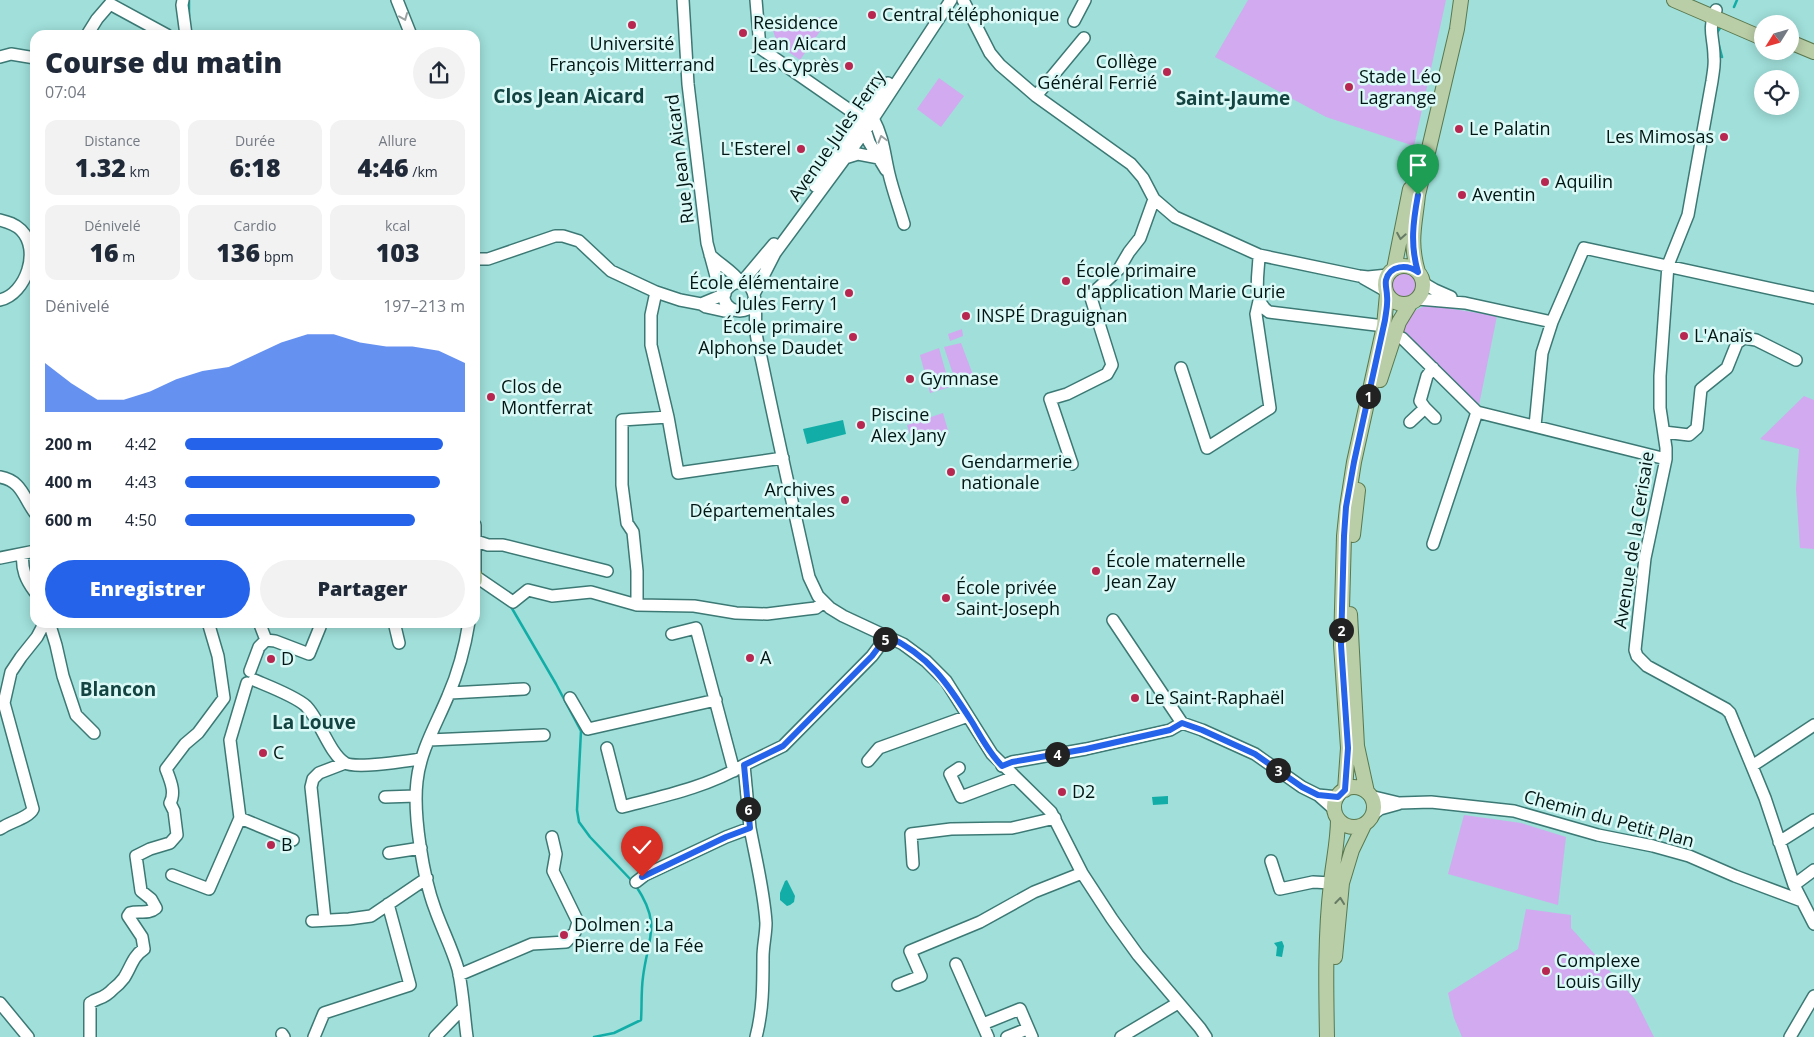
<!DOCTYPE html>
<html lang="fr">
<head>
<meta charset="utf-8">
<style>
	:root { --surface:#fff; --page:#f2f2f3; --text:#1f2937; --muted:#747a83; --accent:#2563eb }
	body { margin:0; font-family:"Open Sans",sans-serif; background:var(--page); color:var(--text); height:100vh; display:flex; flex-direction:column; font-size:19px; white-space:nowrap }
	* { box-sizing:border-box; margin:0 }
	p { font-size:16px; color:var(--muted) }
	.icon { flex:none; width:28px; height:28px; fill:none; stroke:currentColor; stroke-width:2; stroke-linecap:round; stroke-linejoin:round }
	.map { position:relative; flex:1; overflow:hidden }
	.details { position:absolute; left:30px; top:30px; width:450px; height:598px; display:flex; flex-direction:column; background:var(--surface); border-radius:15px; box-shadow:0 2px 12px #0003 }
	.details>* { flex:none }
	.needle { width:32px; rotate:233deg }
	.tools { position:absolute; left:1754px; top:15px; display:grid; gap:10px }
	.tools a { display:grid; place-items:center; width:45px; height:45px; border-radius:50%; background:var(--surface); box-shadow:0 2px 12px #0003; font-size:25px }
	.pin { position:absolute; display:grid; place-items:center; width:42px; height:42px; color:#fff; margin:-51px -21px; border-radius:50% 50% 50% 0; rotate:-45deg; box-shadow:0 0 5px #0007 }
	.pin .icon { rotate:45deg }
	.km { position:absolute; width:25px; height:25px; margin:-12px; border-radius:50%; background:#222; color:#fff; font-size:14px; line-height:25px; text-align:center }
	.round { display:grid; place-items:center; flex:none; width:52px; height:52px; border-radius:26px; background:var(--page) }
	.headline { display:flex; align-items:center; justify-content:space-between; height:85px; padding:0 15px }
	h1 { font-size:28px; font-weight:800; line-height:38px }
	.stats { display:grid; grid-template-columns:repeat(3,1fr); gap:8px; height:85px; padding:5px 15px }
	.stats div { display:grid; align-content:center; border-radius:12px; background:var(--page); text-align:center }
	.stats b { font-size:25px; font-weight:800 }
	.stats small { font-size:14px; font-weight:400 }
	.stats p { font-size:14px }
	.chart { height:140px; padding:10px 15px }
	.chart p { display:flex; justify-content:space-between }
	.chart svg { width:100%; height:90px; margin-top:5px; fill:var(--accent); opacity:.7 }
	.action { display:flex; gap:10px; margin-top:auto; padding:10px 15px }
	.action a { flex:1; height:58px; border-radius:30px; background:var(--accent); color:#fff; font-size:20px; font-weight:800; line-height:58px; text-align:center }
	.action a+a { background:var(--page); color:var(--text) }
	ul { padding:0 15px; list-style:none; font-size:16px }
	li { display:grid; grid-template-columns:80px 60px 1fr; align-items:center; height:38px }
	li i { height:12px; border-radius:6px; background:var(--accent) }
	.map>svg:first-child { display:block }
</style>
</head>
<body>
<div class="map">
<svg width="1814" height="1037" viewBox="0 0 1814 1037">
	<rect width="100%" height="100%" fill="#a0dfda"/>
	<path fill="#d2aaef" d="M1248 0H1446L1414 146 1326 117 1215 57Z
		M830 17 800 60C781 46 774 46 772 20Z
		M939 78 964 96 941 127 917 109Z
		M1391 286a13 13 0 1 1 26 0a13 13 0 1 1-26 0Z
		M1428 305 1497 316 1479 405 1403 332C1409 315 1411 311 1428 305Z
		M962 329 963 336 950 341 948 334Z
		M961 343 973 375 965 377 967 383 957 386 944 347Z
		M939 348 950 387 930 393 920 355Z
		M1804 396 1814 400V549L1800 548 1796 489 1799 449 1760 439Z
		M943 413 949 434 913 444 907 425Z
		M1464 815 1521 823 1566 837 1558 905 1448 874Z
		M1526 909 1571 915V928L1635 999 1654 1037H1462L1454 1018 1448 993 1518 949Z"/>
	<path fill="#12ada7" d="M843 420 846 434 807 444 803 429Z
		M1168 796V804L1153 805 1152 797Z
		M787 880 795 896 794 902 790 905 787 906 780 900V893L785 881Z
		M1282 941 1284 946 1282 957 1276 956 1277 947 1274 943Z"/>
	<g fill="none" stroke-linecap="round" stroke-linejoin="round">
		<path stroke="#12ada7" stroke-width="2.5" d="M189 0V16
			M1734 7 1737 0
			M1720 28 1716 34 1722 57
			M510 605 556 684 581 731 577 810 579 822 590 837 633 882
			M594 1037 614 1033 641 1020C642 1006 641 991 643 977 648 937 662 925 636 886"/>
		<defs>
			<path id="minor" d="M183 0 182 5 186 35
				M397 0 411 35
				M683 0 688 84 707 243 717 280 725 294
				M756 0 760 48 861 118
				M963 0 990 53 1000 65 1036 96 1131 164 1143 178 1154 199 1175 217 1259 255 1359 276 1368 277 1388 275
				M1716 10C1707 30 1714 37 1714 57 1715 65 1713 73 1712 81L1688 215 1668 265 1660 376V408L1666 448V459L1645 558 1635 650 1637 656 1647 666 1726 709 1730 713 1765 798 1794 885 1814 924
				M1074 21 1085 0
				M87 35 97 19 110 4 167 35
				M0 57 11 54 35 58
				M1036 96 1084 38
				M867 118H873C884 139 884 153 889 174 893 191 899 207 904 224
				M864 126 869 142 886 170
				M845 158 858 154 879 158
				M815 186C839 151 862 116 888 83
				M0 220C8 222 15 224 21 230 41 250 26 294 0 300
				M710 255C719 264 734 272 740 282
				M1259 255C1259 273 1251 301 1269 312L1384 326
				M475 259H488L555 236H563L579 241 611 271 656 292 680 300 701 304 706 307 724 311 733 310
				M1363 278 1386 291
				M742 282 774 244
				M1423 283 1435 290 1451 297
				M656 292 651 315V345L668 417 678 473 783 458
				M754 294 775 253 865 131 951 0
				M1418 299 1465 303 1552 322
				M754 300 748 309C731 317 715 298 730 286 734 282 740 282 745 283 760 289 754 319 756 332 757 342 760 352 762 362 777 434 793 506 809 577L818 596 830 608 843 616 903 644 926 661 946 681 992 754 1051 812 1082 873 1112 919 1138 955 1200 1028 1206 1037
				M701 304 725 294
				M1402 338 1477 412 1666 459
				M1181 368 1207 448 1270 408 1256 314 1259 301
				M1425 408 1435 418
				M1410 422 1425 408 1420 401 1427 376 1433 368
				M1535 426 1542 353 1552 322 1584 248 1814 298
				M1664 432 1689 435 1697 428 1701 389 1727 368 1737 343 1744 338 1756 340 1796 360
				M1072 464 1050 399 1067 394 1107 374 1112 365 1091 298 1094 292 1119 269 1129 252 1140 238 1154 199
				M0 477C22 481 23 497 35 513
				M475 525V576L513 602 528 590 552 596 591 592 637 605 694 606 736 613 767 614 807 609 816 608 824 602
				M476 541 488 545H503L607 571
				M1433 544 1477 412
				M23 554C21 569 26 580 35 592
				M0 558 35 551
				M637 605V571L633 532 627 523 622 485V420L668 417
				M1113 620 1182 723
				M49 622 56 645 63 676 76 715 94 733
				M259 622 266 640
				M394 622 399 643
				M672 634 696 628 734 771
				M250 671 259 647 266 640 275 641 309 654 320 627
				M254 680C268 686 295 696 306 706 320 720 329 753 345 763 356 769 406 761 421 759
				M247 683 230 740 240 818 293 840
				M450 693 524 689
				M570 698 588 729 716 700
				M429 740 544 735
				M607 748 622 807C664 796 707 787 744 765
				M868 761 879 748 968 716
				M1002 766 1012 762 1086 749 1170 730 1182 723 1202 730 1255 754 1302 787 1318 795 1335 810
				M1752 766 1814 725
				M959 768 950 774 961 797 1014 777
				M1318 795 1338 797
				M1370 796 1399 803 1431 802 1514 811 1598 835 1653 846 1689 856 1735 876 1802 901
				M385 797 416 796
				M1372 815 1380 809 1398 804
				M750 828C756 860 764 891 766 923 766 934 763 946 763 957 763 985 763 1010 756 1037
				M0 829C9 822 29 818 33 809L4 703 11 672 21 657 37 637 45 622
				M1779 842 1814 820
				M389 853 421 848
				M1271 861 1280 889 1313 882 1331 883
				M913 864 911 834 951 829 1012 828 1055 818
				M172 875 209 889 240 818
				M636 882 645 875 726 837 750 828 744 765 783 746 872 656 887 636
				M1794 885 1814 870
				M325 920 311 787 313 779 319 773 345 763
				M312 921 349 919 371 916 427 878
				M956 964 988 1037
				M459 975 532 944 566 942 575 932 578 922 553 871 556 854 552 837
				M898 985 921 976 910 951 980 922 1034 892 1082 873
				M0 1003 28 1037
				M983 1024 1020 1009 1032 1037
				M282 1034 284 1037
				M90 1037V1003C98 997 103 1000 113 989 117 986 121 982 124 978 131 967 133 956 144 949L142 937 128 916 130 913C139 910 148 915 156 908L151 899 141 891 136 856 150 849 170 843 177 835 174 811 170 803C176 792 170 780 166 769L185 744 198 733 224 698 218 656 208 622
				M314 1037 324 1013 410 985 388 904
				M435 1037 463 1008
				M467 1037C464 1015 463 991 458 969 452 948 442 929 435 909 423 877 413 814 417 781 420 751 437 723 448 696 458 673 465 647 469 622
				M1007 1037 1027 1029
				M1121 1037 1178 1003
				M1790 1037 1814 996"/>
			<path id="major" d="M1674 0 1762 38
				M1790 42 1814 52
				M1385 285a19 19 0 1 1 38 0a19 19 0 1 1-38 0Z
				M1394 269 1410 189
				M1418 272C1409 241 1415 225 1418 195L1457 29 1461 0
				M1380 380 1399 322 1410 304
				M1353 535 1358 490
				M475 580V576
				M1350 614 1357 746 1367 792
				M1334 807a20 20 0 1 1 40 0a20 20 0 1 1-40 0Z
				M1345 790 1348 748 1341 645 1344 536 1347 507 1354 462 1384 326 1387 294
				M1335 957 1342 883 1352 850 1364 825
				M1327 1037C1326 986 1325 935 1331 883 1333 862 1338 841 1338 819"/>
		</defs>
		<use href="#minor" stroke="#3c7975" stroke-width="14"/>
		<use href="#major" stroke="#5a784d" stroke-width="16"/>
		<use href="#minor" stroke="#fff" stroke-width="11"/>
		<use href="#major" stroke="#b9cda6" stroke-width="14"/>
	</g>
	<defs><path id="oneway-chevron" d="M-2-3.5L2.5 0L-2 3.5" fill="none" stroke-width="1.6" stroke-linecap="round" stroke-linejoin="round" transform="scale(1.25)"/></defs>
	<g stroke="#99a2a1">
		<use href="#oneway-chevron" transform="translate(404 17) rotate(68)"/>
		<use href="#oneway-chevron" transform="translate(882 139) rotate(-106)"/>
	</g>
	<g stroke="#667b65">
		<use href="#oneway-chevron" transform="translate(1401 236) rotate(100)"/>
		<use href="#oneway-chevron" transform="translate(1340 901) rotate(-84)"/>
	</g>
	<g fill="none" stroke-linecap="round" stroke-linejoin="round">
		<defs>
			<path id="route" d="M642 877 726 837 750 828 744 765 783 746 872 656 887 636C929 655 948 684 972 722 981 737 989 753 1002 766L1012 762 1086 749 1170 730 1182 723 1202 730 1255 754 1302 787 1318 795 1338 797 1345 790 1348 748 1341 645 1344 536 1346 507 1354 462 1385 320C1386 312 1388 304 1387 296 1387 290 1385 286 1386 280 1390 265 1407 264 1418 272 1410 245 1413 222 1418 195"/>
		</defs>
		<use href="#route" stroke="#fff" stroke-width="10"/>
		<use href="#route" stroke="#2563eb" stroke-width="6"/>
	</g>
	<g fill="#b72750" stroke="#dbf9f6" stroke-width="2">
		<circle cx="872" cy="15" r="5"/>
		<circle cx="632" cy="25" r="5"/>
		<circle cx="743" cy="33" r="5"/>
		<circle cx="849" cy="66" r="5"/>
		<circle cx="1167" cy="72" r="5"/>
		<circle cx="1349" cy="87" r="5"/>
		<circle cx="1459" cy="129" r="5"/>
		<circle cx="1724" cy="137" r="5"/>
		<circle cx="801" cy="149" r="5"/>
		<circle cx="1545" cy="182" r="5"/>
		<circle cx="1462" cy="195" r="5"/>
		<circle cx="1066" cy="281" r="5"/>
		<circle cx="849" cy="293" r="5"/>
		<circle cx="966" cy="316" r="5"/>
		<circle cx="1684" cy="336" r="5"/>
		<circle cx="853" cy="337" r="5"/>
		<circle cx="910" cy="379" r="5"/>
		<circle cx="491" cy="397" r="5"/>
		<circle cx="861" cy="425" r="5"/>
		<circle cx="951" cy="472" r="5"/>
		<circle cx="845" cy="500" r="5"/>
		<circle cx="1096" cy="571" r="5"/>
		<circle cx="946" cy="598" r="5"/>
		<circle cx="750" cy="658" r="5"/>
		<circle cx="271" cy="659" r="5"/>
		<circle cx="1135" cy="698" r="5"/>
		<circle cx="263" cy="753" r="5"/>
		<circle cx="1062" cy="792" r="5"/>
		<circle cx="271" cy="845" r="5"/>
		<circle cx="564" cy="935" r="5"/>
		<circle cx="1546" cy="971" r="5"/>
	</g>
	<g text-anchor="middle" stroke-width="5" stroke-linejoin="round" paint-order="stroke">
		<g font-size="18" fill="#001615" stroke="#dbf9f6" text-anchor="start">
			<text x="882" y="21">Central téléphonique</text>
			<text x="753" y="29">Residence<tspan x="753" dy="21">Jean Aicard</tspan></text>
			<text x="632" y="50" text-anchor="middle">Université<tspan x="632" dy="21">François Mitterrand</tspan></text>
			<text x="1157" y="68" text-anchor="end">Collège<tspan x="1157" dy="21">Général Ferrié</tspan></text>
			<text x="839" y="72" text-anchor="end">Les Cyprès</text>
			<text x="1359" y="83">Stade Léo<tspan x="1359" dy="21">Lagrange</tspan></text>
			<text x="1469" y="135">Le Palatin</text>
			<text x="1714" y="143" text-anchor="end">Les Mimosas</text>
			<text x="791" y="155" text-anchor="end">L'Esterel</text>
			<text x="1555" y="188">Aquilin</text>
			<text x="1472" y="201">Aventin</text>
			<text x="1076" y="277">École primaire<tspan x="1076" dy="21">d'application Marie Curie</tspan></text>
			<text x="839" y="289" text-anchor="end">École élémentaire<tspan x="839" dy="21">Jules Ferry 1</tspan></text>
			<text x="976" y="322">INSPÉ Draguignan</text>
			<text x="843" y="333" text-anchor="end">École primaire<tspan x="843" dy="21">Alphonse Daudet</tspan></text>
			<text x="1694" y="342">L'Anaïs</text>
			<text x="920" y="385">Gymnase</text>
			<text x="501" y="393">Clos de<tspan x="501" dy="21">Montferrat</tspan></text>
			<text x="871" y="421">Piscine<tspan x="871" dy="21">Alex Jany</tspan></text>
			<text x="961" y="468">Gendarmerie<tspan x="961" dy="21">nationale</tspan></text>
			<text x="835" y="496" text-anchor="end">Archives<tspan x="835" dy="21">Départementales</tspan></text>
			<text x="1106" y="567">École maternelle<tspan x="1106" dy="21">Jean Zay</tspan></text>
			<text x="956" y="594">École privée<tspan x="956" dy="21">Saint-Joseph</tspan></text>
			<text x="760" y="664">A</text>
			<text x="281" y="665">D</text>
			<text x="1145" y="704">Le Saint-Raphaël</text>
			<text x="273" y="759">C</text>
			<text x="1072" y="798">D2</text>
			<text x="281" y="851">B</text>
			<text x="574" y="931">Dolmen : La<tspan x="574" dy="21">Pierre de la Fée</tspan></text>
			<text x="1556" y="967">Complexe<tspan x="1556" dy="21">Louis Gilly</tspan></text>
		</g>
		<g font-size="18" fill="#001615" stroke="#dbf9f6">
			<text transform="translate(837 136) rotate(-55)" y="6">Avenue Jules Ferry</text>
			<text transform="translate(680 159) rotate(-97)" y="6">Rue Jean Aicard</text>
			<text transform="translate(1634 540) rotate(-81)" y="6">Avenue de la Cerisaie</text>
			<text transform="translate(1609 819) rotate(15)" y="6">Chemin du Petit Plan</text>
		</g>
		<g font-size="19" font-weight="bold" fill="#134441" stroke="#dbf9f6">
			<text x="569" y="103">Clos Jean Aicard</text>
			<text x="1233" y="105">Saint-Jaume</text>
			<text x="118" y="696">Blancon</text>
			<text x="314" y="729">La Louve</text>
		</g>
	</g>
</svg>
<div class="tools">
<a><svg class="needle" viewBox="-14 -14 28 28"><path d="M0-13l5 13h-10z" fill="#e53935"/><path d="M0 13l5-13h-10z" fill="#747a83"/></svg></a>
<a><svg class="icon" aria-label="locate" viewBox="0 0 24 24"><circle cx="12" cy="12" r="6"/><path d="M12 2v4M12 18v4M2 12h4M18 12h4"/></svg></a>
</div>
<div class="pin" style="left:1418px;top:195px;background:#1e9e55"><svg class="icon" aria-label="arrive" viewBox="0 0 24 24"><path d="M6 21V4h12l-3 4 3 4H6"/></svg></div>
<div class="pin" style="left:642px;top:877px;background:#d93025"><svg class="icon" aria-label="check" viewBox="0 0 24 24"><path d="M5 12l5 5 9-10"/></svg></div>
<b class="km" style="left:1368px;top:396px">1</b>
<b class="km" style="left:1341px;top:630px">2</b>
<b class="km" style="left:1278px;top:770px">3</b>
<b class="km" style="left:1057px;top:754px">4</b>
<b class="km" style="left:885px;top:639px">5</b>
<b class="km" style="left:748px;top:809px">6</b>
<section class="details">
<div class="headline"><div><h1>Course du matin</h1><p>07:04</p></div><a class="round"><svg class="icon" aria-label="share" viewBox="0 0 24 24"><path d="M12 15V3M7 8l5-5 5 5M5 13v7h14v-7"/></svg></a></div>
<div class="stats">
<div><p>Distance</p><b>1.32<small> km</small></b></div>
<div><p>Durée</p><b>6:18</b></div>
<div><p>Allure</p><b>4:46<small> /km</small></b></div>
</div>
<div class="stats">
<div><p>Dénivelé</p><b>16<small> m</small></b></div>
<div><p>Cardio</p><b>136<small> bpm</small></b></div>
<div><p>kcal</p><b>103</b></div>
</div>
<div class="chart"><p><span>Dénivelé</span>197–213 m</p>
<svg viewBox="0 0 160 44" preserveAspectRatio="none"><path d="M0 44V20L10 30L20 38L30 38L40 34L50 28L60 24L70 22L80 16L90 10L100 6L110 6L120 10L130 12L140 12L150 14L160 20V44z"/></svg>
</div>
<ul>
<li><b>200 m</b>4:42<i style="width:92%"></i></li>
<li><b>400 m</b>4:43<i style="width:91%"></i></li>
<li><b>600 m</b>4:50<i style="width:82%"></i></li>
</ul>
<div class="action"><a>Enregistrer</a><a>Partager</a></div>
</section>
</div>
</body>
</html>
